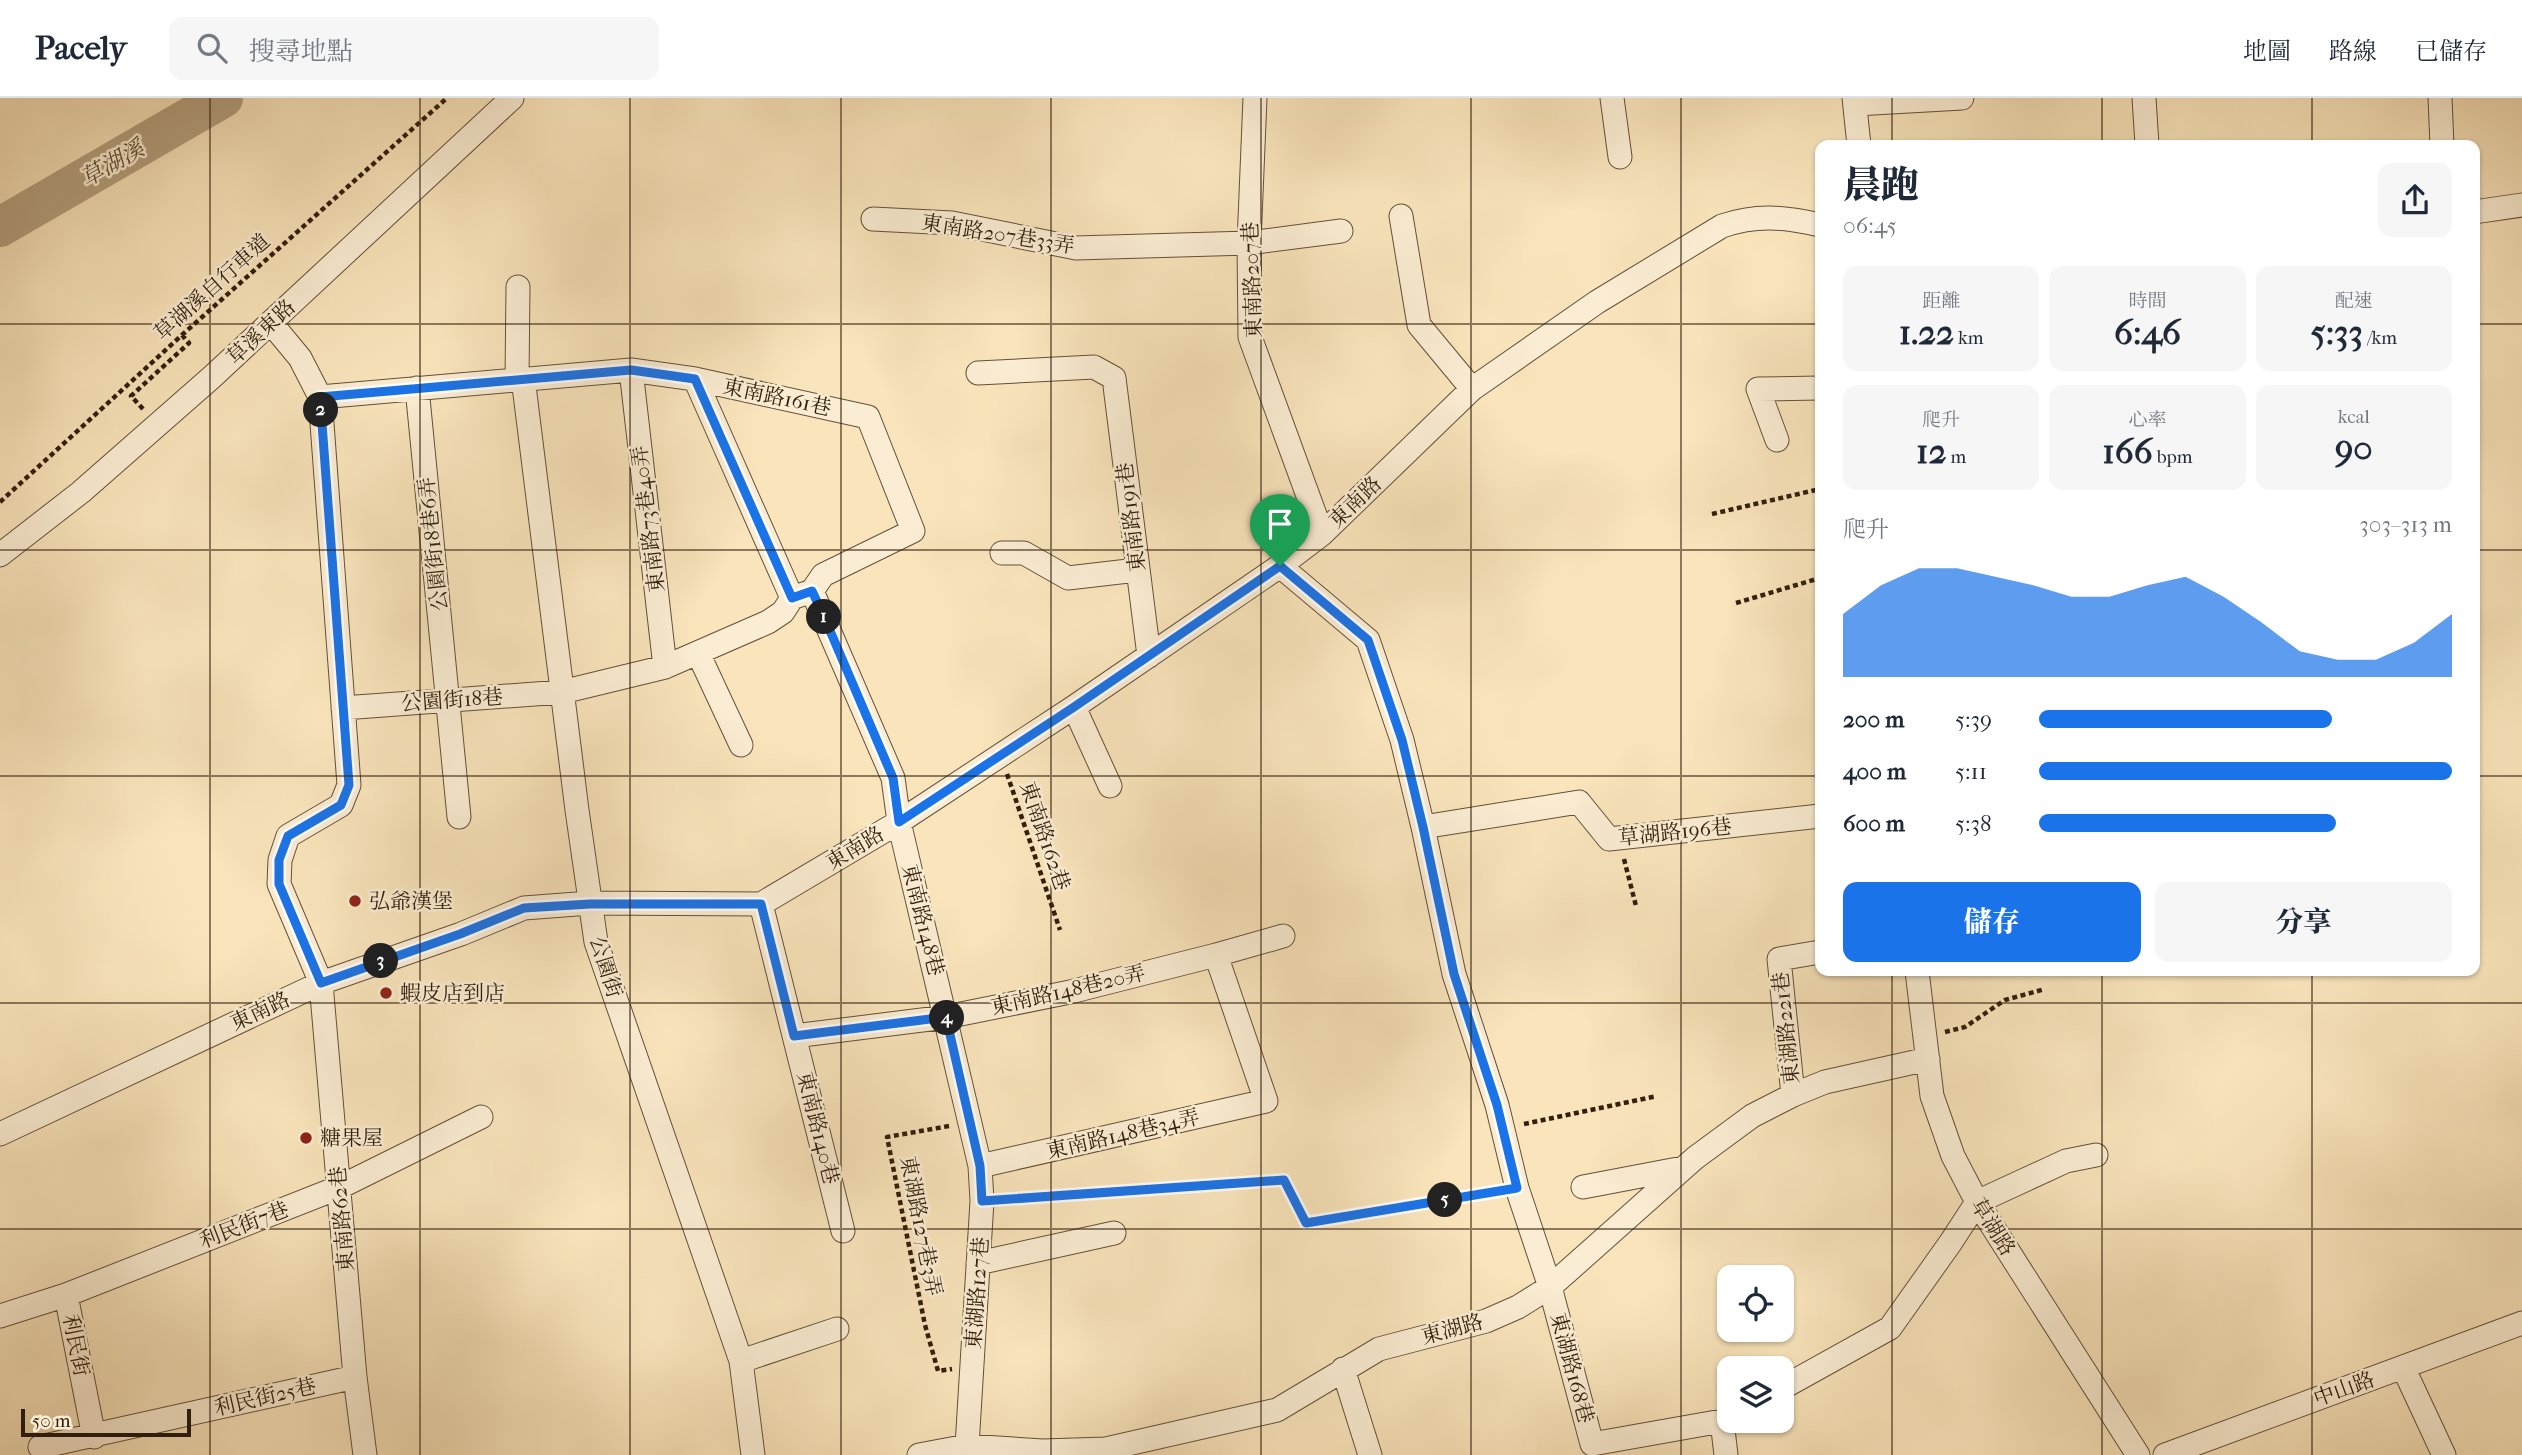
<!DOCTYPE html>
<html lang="zh-TW">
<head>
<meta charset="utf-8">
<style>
	:root { --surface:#fff; --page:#f6f6f7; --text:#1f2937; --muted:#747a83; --line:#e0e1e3; --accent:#1a73e8 }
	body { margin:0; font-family:"IM FELL French Canon","Noto Serif TC",serif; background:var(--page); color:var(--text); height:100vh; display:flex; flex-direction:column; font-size:26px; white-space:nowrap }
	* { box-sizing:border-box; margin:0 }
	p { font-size:23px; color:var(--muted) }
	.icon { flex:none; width:38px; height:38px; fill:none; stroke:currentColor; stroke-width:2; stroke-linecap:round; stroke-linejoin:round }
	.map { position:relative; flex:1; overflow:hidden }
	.side { position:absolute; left:1815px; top:42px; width:665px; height:836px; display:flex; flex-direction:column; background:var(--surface); border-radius:14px; box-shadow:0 2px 5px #0004 }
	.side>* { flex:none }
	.fabs { position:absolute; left:1717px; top:1167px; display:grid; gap:14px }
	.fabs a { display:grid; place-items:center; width:77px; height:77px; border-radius:14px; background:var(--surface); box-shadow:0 2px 5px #0004; font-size:35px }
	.scale { position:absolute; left:21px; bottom:18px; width:170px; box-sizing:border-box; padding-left:7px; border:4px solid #311e0c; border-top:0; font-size:19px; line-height:24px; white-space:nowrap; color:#311e0c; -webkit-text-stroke:5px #fbedd3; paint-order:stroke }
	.pin { position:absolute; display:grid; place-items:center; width:60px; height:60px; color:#fff; margin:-72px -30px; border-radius:50% 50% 50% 0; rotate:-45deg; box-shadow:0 0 7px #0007 }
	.pin .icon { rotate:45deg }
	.km { position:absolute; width:35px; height:35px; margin:-18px; border-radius:50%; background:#222; color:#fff; font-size:19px; line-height:35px; text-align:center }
	.round { display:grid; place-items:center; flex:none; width:74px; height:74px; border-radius:14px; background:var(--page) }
	.summary { display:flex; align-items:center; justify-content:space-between; height:119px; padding:0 28px }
	h1 { font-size:38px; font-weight:800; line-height:52px }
	.stats { display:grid; grid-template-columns:repeat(3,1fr); gap:10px; height:119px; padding:7px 28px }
	.stats div { display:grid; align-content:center; border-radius:14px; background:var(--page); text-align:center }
	.stats b { font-size:35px; font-weight:800 }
	.stats small { font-size:19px; font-weight:400 }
	.stats p { font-size:19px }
	.chart { height:196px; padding:14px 28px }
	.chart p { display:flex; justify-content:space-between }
	.chart svg { width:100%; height:126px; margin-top:7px; fill:var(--accent); opacity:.7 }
	.action { display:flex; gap:14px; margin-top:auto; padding:14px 28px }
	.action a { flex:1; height:80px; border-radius:14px; background:var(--accent); color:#fff; font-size:28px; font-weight:800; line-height:80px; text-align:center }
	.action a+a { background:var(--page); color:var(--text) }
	ul { padding:0 28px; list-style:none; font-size:23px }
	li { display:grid; grid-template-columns:112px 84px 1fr; align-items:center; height:52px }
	li i { height:18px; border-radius:9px; background:var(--accent) }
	header { display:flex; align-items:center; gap:42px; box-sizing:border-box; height:98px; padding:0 35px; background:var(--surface); border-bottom:2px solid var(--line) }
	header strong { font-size:33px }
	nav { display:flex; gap:38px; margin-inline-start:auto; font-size:24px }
	.search { width:490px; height:63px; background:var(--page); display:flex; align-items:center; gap:18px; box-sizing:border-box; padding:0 24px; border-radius:14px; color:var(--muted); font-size:26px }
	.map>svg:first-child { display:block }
</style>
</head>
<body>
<header>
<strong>Pacely</strong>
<div class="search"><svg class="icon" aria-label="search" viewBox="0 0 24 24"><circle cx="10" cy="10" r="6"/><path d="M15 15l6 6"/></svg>搜尋地點</div>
<nav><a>地圖</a><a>路線</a><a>已儲存</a></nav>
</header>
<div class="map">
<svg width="2522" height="1357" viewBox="0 0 2522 1357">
	<rect width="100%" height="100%" fill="#f9e4bb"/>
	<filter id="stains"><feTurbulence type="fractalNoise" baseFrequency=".00286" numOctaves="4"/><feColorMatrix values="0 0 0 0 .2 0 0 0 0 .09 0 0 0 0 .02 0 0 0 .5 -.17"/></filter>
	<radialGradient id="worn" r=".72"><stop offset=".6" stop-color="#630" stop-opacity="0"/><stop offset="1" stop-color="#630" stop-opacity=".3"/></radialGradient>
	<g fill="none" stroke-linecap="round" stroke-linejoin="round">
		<path stroke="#b5a180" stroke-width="40" d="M0 129 223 0"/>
		<defs>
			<path id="minor" d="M1255 0 1249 145 1250 239 1322 436
				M1612 0 1620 59
				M1854 0 1859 47
				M2144 0 2147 47
				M2440 0 2442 47
				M1856 6 1962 0
				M2474 114 2522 107
				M1401 118 1419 227 1472 291
				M873 121 952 125 1076 150 1249 145 1341 133
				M271 225 300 260 320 299
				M631 272 665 569
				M978 275 1094 269 1114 280 1149 558
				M523 280 577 712 596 844 741 1263 753 1357
				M517 281 518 189
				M695 281 792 500 812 493 893 680 899 724 980 1068 982 1103 967 1348
				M417 290 459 719
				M1777 342 1758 291 1820 290
				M1002 455H1024L1068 480 1137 472
				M0 457 81 394 212 279 512 0
				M1280 468 1368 542 1402 642 1423 729 1454 876 1497 1007 1517 1090 1550 1189 1592 1346 1722 1323
				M698 555 741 647
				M1074 609 1110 688
				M343 610 562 594 665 569 768 524 783 514 792 500
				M1423 729 1579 704 1609 741 1820 718
				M761 806 843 1133
				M1216 857 1283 838
				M1917 873 1932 998 1953 1058 1977 1104 2138 1357
				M794 938 946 919 1070 894 1216 857 1266 1003 980 1068
				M1793 997 1779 861 1820 854
				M0 1036 321 885 461 836 524 810 590 805 761 806 899 724 1074 609 1280 468 1322 436 1472 291 1597 204 1722 128C1757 116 1784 119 1820 127
				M1583 1089 1683 1070
				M978 1165 1114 1135
				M66 1197 94 1339
				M0 1218 66 1197 340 1089 481 1019
				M741 1263 837 1231
				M2403 1269 2444 1357
				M1343 1271 1370 1357
				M1782 1290 1890 1230 1951 1144 1977 1104 2066 1063 2096 1057
				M40 1349 355 1279
				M365 1357 355 1279 321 885 279 786 280 762 288 738 341 707 349 687 320 299 631 272 695 281 868 319 913 433 823 477 812 493
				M919 1357 967 1348 1042 1353 1106 1351 1277 1312 1379 1251 1486 1223 1518 1209 1550 1189 1695 1060 1752 1018 1793 997 1825 984 1928 961
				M1726 1357 1722 1323 1729 1319
				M2165 1357 2522 1225"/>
		</defs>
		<use href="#minor" stroke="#635038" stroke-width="25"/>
		<path stroke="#311e0c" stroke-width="4.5" stroke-dasharray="5 3.5" stroke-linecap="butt" d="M143 311 131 298 189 245 182 237
			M0 404 182 237 447 0
			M1712 416 1820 391
			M1736 505 1820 480
			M1007 676 1060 832
			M1624 761 1636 808
			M1945 934 1965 929 2005 902 2045 891
			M1524 1026 1657 998
			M949 1028 887 1039 925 1227 938 1273 952 1271
			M1003 1101 1284 1081 1306 1126 1496 1094"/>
		<use href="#minor" stroke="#fbedd3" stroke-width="23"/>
	</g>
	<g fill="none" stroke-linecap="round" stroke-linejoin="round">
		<defs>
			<path id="route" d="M631 272 695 281 792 500 812 493 822 514 893 680 899 724 1074 609 1280 468 1368 542 1402 642 1423 729 1454 876 1497 1007 1517 1090 1306 1125 1284 1082 982 1103 980 1068 946 919 794 938 761 806H590L524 810 460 836 321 885 279 786V762L288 738 341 707 349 687 320 299Z"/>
		</defs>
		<use href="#route" stroke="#fff" stroke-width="14"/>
		<use href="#route" stroke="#1a73e8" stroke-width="9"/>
	</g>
	<path fill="none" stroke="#311e0c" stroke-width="2" stroke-opacity="0.55" d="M210 0V1357M420 0V1357M630 0V1357M841 0V1357M1051 0V1357M1261 0V1357M1471 0V1357M1681 0V1357M1892 0V47M2102 0V47M2312 0V47M0 226H1820M2474 226H2522M0 452H1820M2474 452H2522M0 678H1820M2474 678H2522M1892 873V1357M2102 873V1357M2312 873V1357M0 905H2522M0 1131H2522"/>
	<g fill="#8f2418" stroke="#fbedd3" stroke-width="2.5">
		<circle cx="355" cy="803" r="7"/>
		<circle cx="386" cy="895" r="7"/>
		<circle cx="306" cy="1040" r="7"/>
	</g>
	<g text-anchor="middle" stroke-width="5" stroke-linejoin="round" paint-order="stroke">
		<g font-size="21" fill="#311e0c" stroke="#fbedd3">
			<text transform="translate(998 136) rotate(9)" y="7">東南路207巷33弄</text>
			<text transform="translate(1252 182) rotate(-92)" y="7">東南路207巷</text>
			<text transform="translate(212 189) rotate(-42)" y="7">草湖溪自行車道</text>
			<text transform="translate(261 234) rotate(-43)" y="7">草溪東路</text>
			<text transform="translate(777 299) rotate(12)" y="7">東南路161巷</text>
			<text transform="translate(1355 404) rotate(-44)" y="7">東南路</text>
			<text transform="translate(1131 419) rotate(-97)" y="7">東南路191巷</text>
			<text transform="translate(648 421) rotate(-97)" y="7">東南路73巷40弄</text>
			<text transform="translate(433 446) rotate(-96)" y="7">公園街18巷6弄</text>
			<text transform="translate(452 602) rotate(-4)" y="7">公園街18巷</text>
			<text transform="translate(1675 734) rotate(-6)" y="7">草湖路196巷</text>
			<text transform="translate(1045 738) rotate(71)" y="7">東南路162巷</text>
			<text transform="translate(855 750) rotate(-31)" y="7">東南路</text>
			<text transform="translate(923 822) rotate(76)" y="7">東南路148巷</text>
			<text transform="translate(606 869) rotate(73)" y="7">公園街</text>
			<text transform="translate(1068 892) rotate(-13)" y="7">東南路148巷20弄</text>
			<text transform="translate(260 913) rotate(-25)" y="7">東南路</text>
			<text transform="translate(1786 930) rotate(-96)" y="7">東湖路221巷</text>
			<text transform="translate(818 1030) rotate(76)" y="7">東南路140巷</text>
			<text transform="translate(1123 1036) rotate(-13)" y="7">東南路148巷34弄</text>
			<text transform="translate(342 1121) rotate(-95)" y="7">東南路62巷</text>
			<text transform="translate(244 1127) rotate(-21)" y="7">利民街7巷</text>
			<text transform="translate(921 1128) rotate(79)" y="7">東湖路127巷3弄</text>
			<text transform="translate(1993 1129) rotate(58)" y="7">草湖路</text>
			<text transform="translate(977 1195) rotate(-86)" y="7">東湖路127巷</text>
			<text transform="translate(1452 1231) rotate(-15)" y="7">東湖路</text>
			<text transform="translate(76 1247) rotate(79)" y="7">利民街</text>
			<text transform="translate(1572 1270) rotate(75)" y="7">東湖路168巷</text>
			<text transform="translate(2344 1291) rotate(-20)" y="7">中山路</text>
			<text transform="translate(265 1299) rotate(-13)" y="7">利民街25巷</text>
		</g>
		<g font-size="21" fill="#311e0c" stroke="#fbedd3" text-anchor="start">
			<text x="369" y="810">弘爺漢堡</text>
			<text x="400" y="902">蝦皮店到店</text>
			<text x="320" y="1047">糖果屋</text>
		</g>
		<g font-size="23" font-style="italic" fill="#5f4c35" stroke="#fbedd3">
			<text transform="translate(112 65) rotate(-30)" y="8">草湖溪</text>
		</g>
	</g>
	<rect width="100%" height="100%" filter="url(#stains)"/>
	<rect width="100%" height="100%" fill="url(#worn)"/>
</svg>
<div class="fabs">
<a><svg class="icon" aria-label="locate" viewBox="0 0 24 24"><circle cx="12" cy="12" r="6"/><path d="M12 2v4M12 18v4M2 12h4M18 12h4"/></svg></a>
<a><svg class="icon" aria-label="layers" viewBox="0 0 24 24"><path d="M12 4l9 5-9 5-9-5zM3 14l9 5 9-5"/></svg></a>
</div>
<div class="scale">50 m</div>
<div class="pin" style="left:1280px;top:468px;background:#1e9e55"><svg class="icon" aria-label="arrive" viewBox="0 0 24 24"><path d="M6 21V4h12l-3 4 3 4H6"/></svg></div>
<b class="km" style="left:824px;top:519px">1</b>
<b class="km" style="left:321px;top:312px">2</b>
<b class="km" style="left:381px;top:863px">3</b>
<b class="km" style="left:947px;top:920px">4</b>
<b class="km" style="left:1445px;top:1102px">5</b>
<section class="side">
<div class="summary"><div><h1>晨跑</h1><p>06:45</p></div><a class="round"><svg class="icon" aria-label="share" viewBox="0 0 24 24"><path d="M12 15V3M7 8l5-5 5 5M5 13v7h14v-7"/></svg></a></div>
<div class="stats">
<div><p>距離</p><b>1.22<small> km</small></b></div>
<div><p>時間</p><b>6:46</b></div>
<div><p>配速</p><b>5:33<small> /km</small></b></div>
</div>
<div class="stats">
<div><p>爬升</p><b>12<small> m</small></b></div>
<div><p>心率</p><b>166<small> bpm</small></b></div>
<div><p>kcal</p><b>90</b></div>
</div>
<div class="chart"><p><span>爬升</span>303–313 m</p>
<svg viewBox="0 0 160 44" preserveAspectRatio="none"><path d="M0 44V22L10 12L20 6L30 6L40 9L50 12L60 16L70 16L80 12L90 9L100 16L110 25L120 35L130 38L140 38L150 32L160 22V44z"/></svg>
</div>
<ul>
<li><b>200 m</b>5:39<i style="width:71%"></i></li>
<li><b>400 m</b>5:11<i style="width:100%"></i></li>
<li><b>600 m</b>5:38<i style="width:72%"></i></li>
</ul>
<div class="action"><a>儲存</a><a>分享</a></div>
</section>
</div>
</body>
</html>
